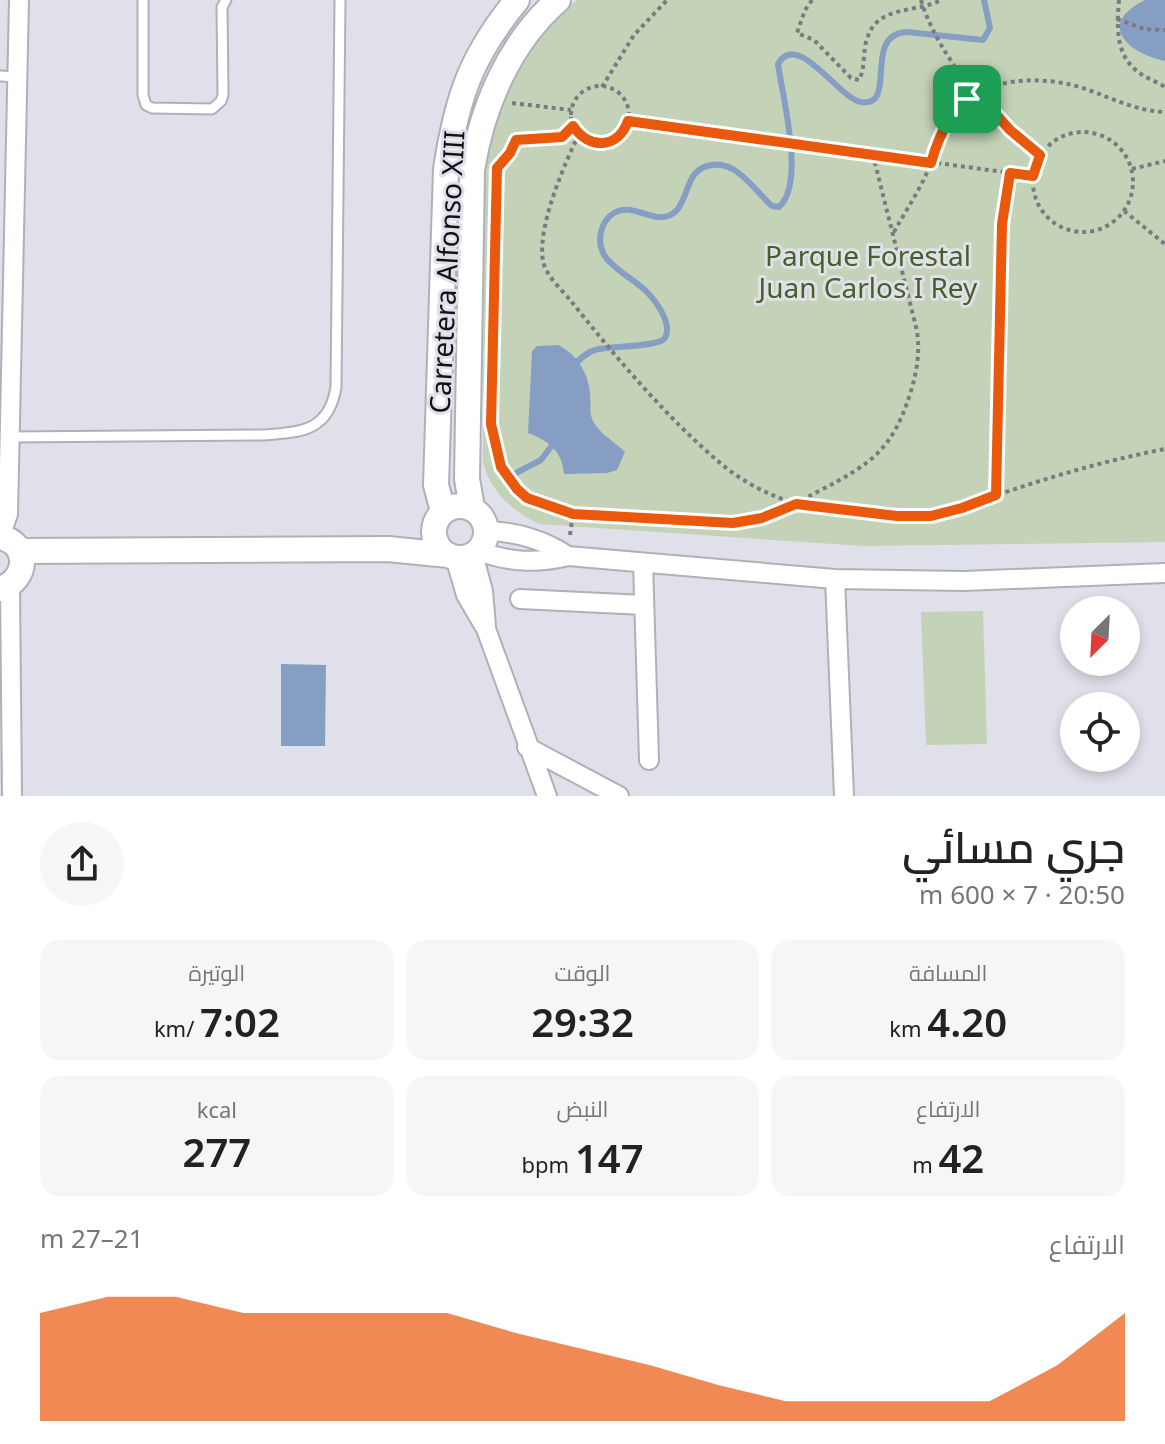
<!DOCTYPE html>
<html lang="ar">
<head>
<meta charset="utf-8">
<style>
	:root { --surface:#fff; --page:#f6f6f6; --text:#222; --muted:#767676; --accent:#ea580c }
	body { margin:0; font-family:"Noto Sans",Cairo,sans-serif; background:var(--page); color:var(--text); direction:rtl; height:100vh; display:flex; flex-direction:column; font-size:30px; white-space:nowrap }
	* { box-sizing:border-box; margin:0 }
	p { font-size:26px; color:var(--muted) }
	.icon { flex:none; width:44px; height:44px; fill:none; stroke:currentColor; stroke-width:2; stroke-linecap:round; stroke-linejoin:round }
	.map { position:relative; height:796px; overflow:hidden; direction:ltr }
	.panel { display:flex; flex-direction:column; background:var(--surface); flex:1 }
	.panel>* { flex:none }
	.needle { width:52px; rotate:204deg }
	.controls { position:absolute; left:1060px; top:596px; display:grid; gap:16px }
	.controls a { display:grid; place-items:center; width:80px; height:80px; border-radius:50%; background:var(--surface); box-shadow:0 4px 12px #0003; font-size:40px }
	.pin { position:absolute; display:grid; place-items:center; width:68px; height:68px; color:#fff; margin:-34px; border-radius:16px; box-shadow:0 4px 12px #0006 }
	.round { display:grid; place-items:center; flex:none; width:84px; height:84px; border-radius:42px; background:var(--page) }
	.summary { display:flex; align-items:center; justify-content:space-between; height:136px; padding:0 40px }
	h1 { font-size:44px; font-weight:600; line-height:60px }
	.metrics { display:grid; grid-template-columns:repeat(3,1fr); gap:12px; height:136px; padding:8px 40px }
	.metrics div { display:grid; align-content:center; border-radius:20px; background:var(--page); text-align:center }
	.metrics b { font-size:40px; font-weight:600 }
	.metrics small { font-size:22px; font-weight:400 }
	.metrics p { font-size:22px }
	.chart { height:224px; padding:16px 40px }
	.chart p { display:flex; justify-content:space-between }
	.chart svg { width:100%; height:144px; margin-top:8px; fill:var(--accent); opacity:.7 }
	.map>svg:first-child { display:block }
</style>
</head>
<body>
<div class="map">
<svg width="1165" height="796" viewBox="0 0 1165 796">
	<rect width="100%" height="100%" fill="#dfe0e9"/>
	<path fill="#c4d2b7" d="M577 0H1165V542L863 546 539 524C512 510 491 493 483 462L484 170C486 158 487 145 490 133 502 87 538 28 577 0Z
		M983 611 987 744 926 745 921 612Z"/>
	<path fill="#869ec3" d="M1145 0H1165V61C1127 53 1096 24 1145 0Z
		M558 345C577 354 590 375 590 396 591 405 589 413 593 421 600 434 615 442 625 452L617 470 607 473 564 474C562 451 549 441 528 433L532 351 537 346Z
		M281 664 326 665 325 746H281Z"/>
	<g fill="none" stroke-linecap="round" stroke-linejoin="round">
		<path stroke="#869ec3" stroke-width="6" d="M575 364C581 358 587 352 595 350 608 346 660 347 665 338 673 324 656 301 646 291 628 273 594 263 601 232 603 224 607 217 614 213 631 202 651 222 668 216 688 209 684 177 702 168 734 153 754 191 772 206L779 207C806 183 782 95 778 64 797 29 839 99 861 102 899 108 861 34 907 32L983 40 990 28 984 0
			M514 474 541 460 556 440"/>
		<defs>
			<path id="lane" d="M143 0V95L146 105 152 108 212 109 221 101 223 95 222 7 226 0
				M0 76 18 77
				M10 437 264 435C302 432 329 431 336 387L340 0"/>
			<path id="street" d="M487 531C517 532 542 539 568 556
				M0 537 8 514 19 0
				M478 551C509 562 536 564 568 556L835 579 964 581 1165 573
				M473 554 483 591 486 626
				M455 557 466 595 486 629 547 796
				M643 563 649 760
				M835 579 844 796
				M10 586 12 796
				M520 599 644 605
				M527 747 619 796"/>
			<path id="secondary" d="M434 532a26 26 0 1 1 52 0a26 26 0 1 1-52 0Z
				M472 508 467 479 472 170C482 107 509 43 558 0
				M443 511 436 485 446 169C457 97 471 56 517 0
				M0 537C31 544 28 580 0 589
				M20 551 388 549 448 555"/>
		</defs>
		<use href="#lane" stroke="#afb0b8" stroke-width="13"/>
		<use href="#street" stroke="#afb0b8" stroke-width="22"/>
		<use href="#secondary" stroke="#afb0b8" stroke-width="28"/>
		<path stroke="#7a7a81" stroke-width="4" stroke-dasharray="4 4" stroke-linecap="butt" d="M812 0 805 10 797 33 814 40 851 78 859 80C866 67 862 50 868 36 879 5 917 13 941 0
			M921 0C938 57 993 120 1040 155
			M1119 0C1117 25 1115 54 1137 71 1145 78 1156 81 1165 87
			M1117 19 1144 29 1165 30
			M571 115a29 29 0 1 1 58 0a29 29 0 1 1-58 0Z
			M602 87 634 35 667 0
			M512 103 571 110
			M628 121 1033 176
			M1033 182a50 50 0 1 1 100 0a50 50 0 1 1-100 0Z
			M579 134C564 165 537 227 543 261 546 276 562 290 571 301 613 354 667 418 719 462 734 475 752 486 770 494 806 511 874 517 913 516 949 516 980 500 1012 490 1063 473 1113 459 1165 449
			M1132 169 1165 161
			M496 189 497 168 510 153 516 140 562 137 573 126
			M1124 211 1165 244
			M894 232C906 210 922 187 931 163 937 147 941 132 950 118 976 79 1030 75 1072 85 1104 93 1131 111 1165 112
			M492 430C496 456 504 483 528 498 569 524 682 519 733 523 765 519 791 506 819 491 871 464 893 450 911 391 917 371 920 353 917 331L873 155
			M996 494 1002 224 1010 173
			M570 535 573 514"/>
		<use href="#lane" stroke="#fff" stroke-width="9"/>
		<use href="#street" stroke="#fff" stroke-width="18"/>
		<use href="#secondary" stroke="#fff" stroke-width="24"/>
	</g>
	<g fill="none" stroke-linecap="round" stroke-linejoin="round">
		<defs>
			<path id="route" d="M978 94 1010 130 1040 155 1033 176 1010 173 1002 224 996 495 962 508 931 516H897L796 504 762 518 733 523 573 514 527 498 517 489 501 467 491 424 497 168 510 153 516 140 562 137 573 126C589 150 618 149 628 121L931 163C939 135 951 107 978 94Z"/>
		</defs>
		<use href="#route" stroke="#fff" stroke-width="16"/>
		<use href="#route" stroke="#ea580c" stroke-width="10"/>
	</g>
	<g text-anchor="middle" stroke-width="6" stroke-linejoin="round" paint-order="stroke">
		<g font-size="28" fill="#466026" stroke="#dfe0e9">
			<text x="868" y="266">Parque Forestal<tspan x="868" dy="32">Juan Carlos I Rey</tspan></text>
		</g>
		<g font-size="28" fill="#131316" stroke="#dfe0e9">
			<text transform="translate(447 272) rotate(-87)" y="10">Carretera Alfonso XIII</text>
		</g>
	</g>
</svg>
<div class="controls">
<a><svg class="needle" viewBox="-14 -14 28 28"><path d="M0-13l5 13h-10z" fill="#e53935"/><path d="M0 13l5-13h-10z" fill="#767676"/></svg></a>
<a><svg class="icon" aria-label="locate" viewBox="0 0 24 24"><circle cx="12" cy="12" r="6"/><path d="M12 2v4M12 18v4M2 12h4M18 12h4"/></svg></a>
</div>
<div class="pin" style="left:967px;top:99px;background:#1e9e55"><svg class="icon" aria-label="arrive" viewBox="0 0 24 24"><path d="M6 21V4h12l-3 4 3 4H6"/></svg></div>
</div>
<section class="panel">
<div class="summary"><div><h1>جري مسائي</h1><p>20:50 · 7 × 600 m</p></div><a class="round"><svg class="icon" aria-label="share" viewBox="0 0 24 24"><path d="M12 15V3M7 8l5-5 5 5M5 13v7h14v-7"/></svg></a></div>
<div class="metrics">
<div><p>المسافة</p><b>4.20<small> km</small></b></div>
<div><p>الوقت</p><b>29:32</b></div>
<div><p>الوتيرة</p><b>7:02<small> /km</small></b></div>
</div>
<div class="metrics">
<div><p>الارتفاع</p><b>42<small> m</small></b></div>
<div><p>النبض</p><b>147<small> bpm</small></b></div>
<div><p>kcal</p><b>277</b></div>
</div>
<div class="chart"><p><span>الارتفاع</span>21–27 m</p>
<svg viewBox="0 0 160 44" preserveAspectRatio="none"><path d="M0 44V11L10 6L20 6L30 11L40 11L50 11L60 11L70 17L80 22L90 27L100 33L110 38L120 38L130 38L140 38L150 27L160 11V44z"/></svg>
</div>
</section>
</body>
</html>
